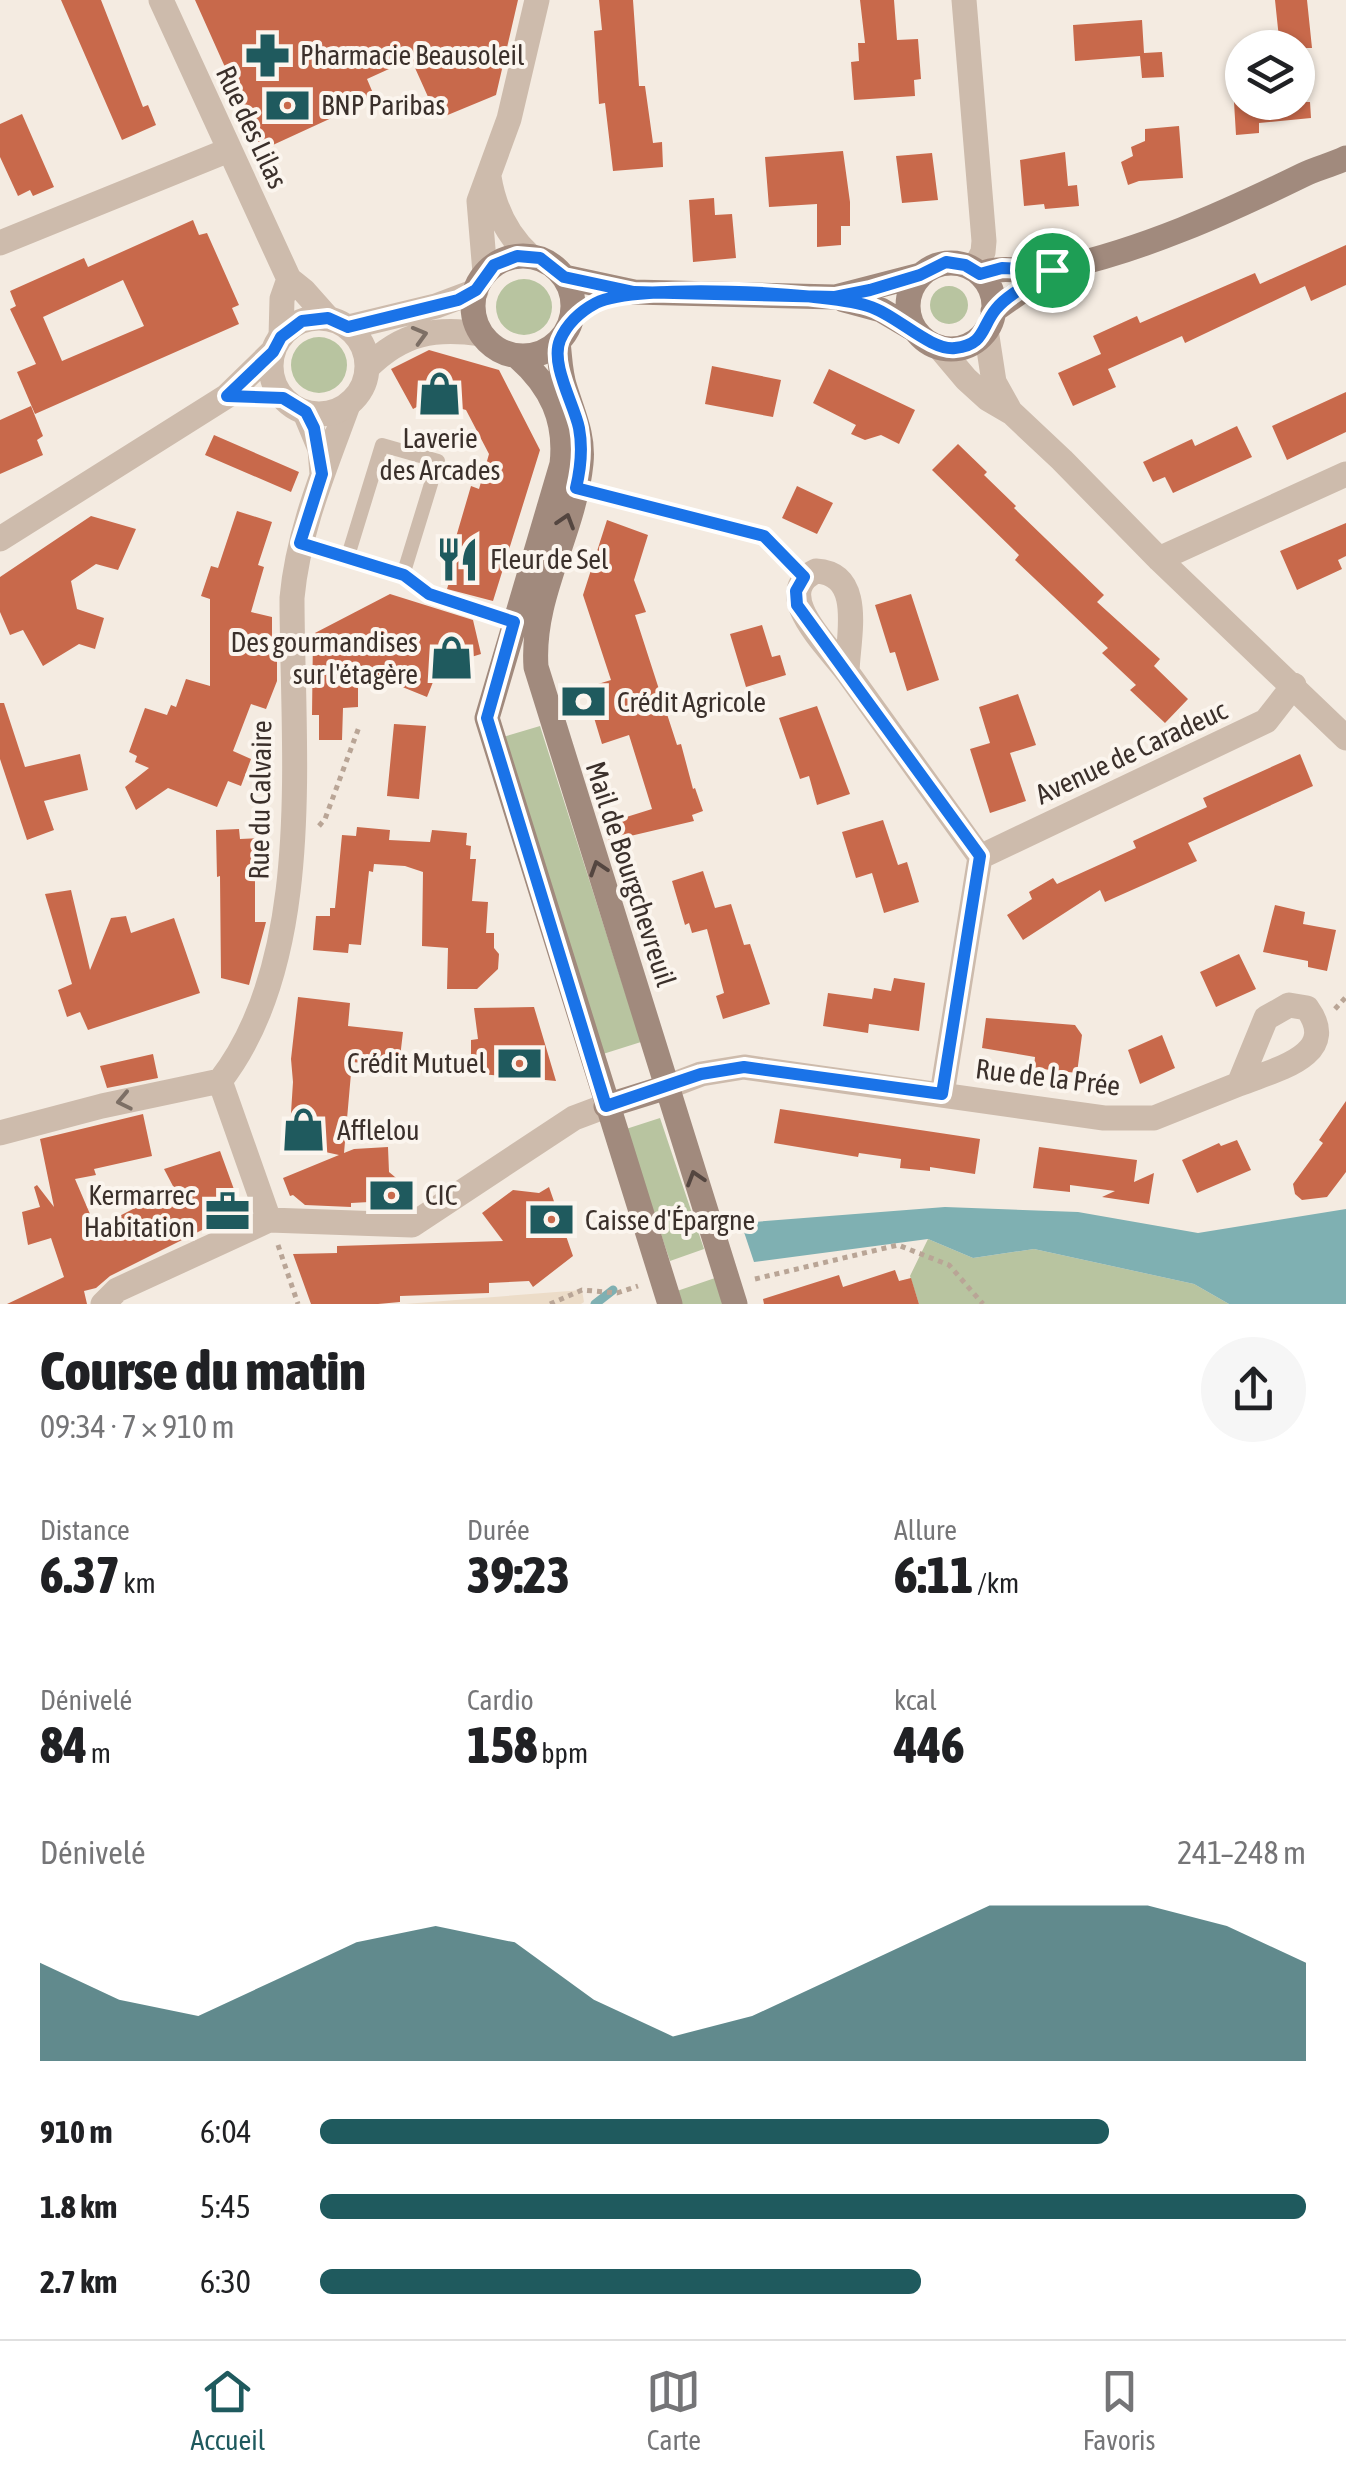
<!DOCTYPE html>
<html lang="fr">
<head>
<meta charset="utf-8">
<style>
	:root { --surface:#fff; --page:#f6f6f6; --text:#202124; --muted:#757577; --line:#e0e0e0; --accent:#1f5a5e }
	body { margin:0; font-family:"Asap Condensed",sans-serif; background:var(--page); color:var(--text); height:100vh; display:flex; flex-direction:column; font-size:38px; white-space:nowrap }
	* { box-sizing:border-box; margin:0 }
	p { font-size:32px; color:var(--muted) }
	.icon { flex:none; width:55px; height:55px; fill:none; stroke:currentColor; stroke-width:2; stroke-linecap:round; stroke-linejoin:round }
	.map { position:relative; height:1304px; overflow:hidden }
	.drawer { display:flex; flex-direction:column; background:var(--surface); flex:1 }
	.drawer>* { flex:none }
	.tools { position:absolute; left:1225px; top:30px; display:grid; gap:20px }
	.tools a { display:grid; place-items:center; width:90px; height:90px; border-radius:50%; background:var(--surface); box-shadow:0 2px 8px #0004; font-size:50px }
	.pin { position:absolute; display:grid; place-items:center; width:85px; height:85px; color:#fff; margin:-42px; border:5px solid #fff; border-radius:50%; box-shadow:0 2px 10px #0007 }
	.round { display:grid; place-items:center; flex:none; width:105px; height:105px; border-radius:52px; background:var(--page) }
	.headline { display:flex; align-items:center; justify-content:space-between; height:170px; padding:0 40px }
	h1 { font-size:55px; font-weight:800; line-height:75px }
	.metrics { display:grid; grid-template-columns:repeat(3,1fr); gap:15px; height:170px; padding:10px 40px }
	.metrics div { display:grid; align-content:center }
	.metrics b { font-size:50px; font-weight:800 }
	.metrics small { font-size:28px; font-weight:400 }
	.metrics p { font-size:28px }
	.chart { height:280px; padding:20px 40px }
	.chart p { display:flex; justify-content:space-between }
	.chart svg { width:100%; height:180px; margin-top:10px; fill:var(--accent); opacity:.7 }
	ul { padding:0 40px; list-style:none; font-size:32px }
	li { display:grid; grid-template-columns:160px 120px 1fr; align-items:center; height:75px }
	li i { height:25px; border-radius:12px; background:var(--accent) }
	.dock { display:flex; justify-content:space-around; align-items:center; height:140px; border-top:2px solid var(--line); background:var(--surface); font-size:28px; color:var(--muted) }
	.dock a { display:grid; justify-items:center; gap:5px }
	.dock .current { color:var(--accent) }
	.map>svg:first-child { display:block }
</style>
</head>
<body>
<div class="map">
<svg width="1346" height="1304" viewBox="0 0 1346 1304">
	<rect width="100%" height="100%" fill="#f4ebe1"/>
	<path fill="#b8c4a0" d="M496 307a28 28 0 1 1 56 0a28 28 0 1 1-56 0Z
		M930 305a19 19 0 1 1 38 0a19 19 0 1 1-38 0Z
		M291 365a28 28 0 1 1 56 0a28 28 0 1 1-56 0Z
		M540 726 641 1042 603 1054 503 737Z
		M660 1118 704 1249 670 1261 626 1129Z
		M928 1239 973 1258 1034 1249 1194 1284 1229 1304H919L910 1276Z
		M715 1278 723 1304H681L677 1291Z"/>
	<path fill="#ecdcc8" d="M582 1290 584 1302 581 1304H405Z"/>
	<path fill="#7fb0b2" d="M945 1207 1078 1212 1198 1233 1346 1209V1304H1229L1194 1284 1034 1249 973 1258 928 1239 754 1262 741 1223Z"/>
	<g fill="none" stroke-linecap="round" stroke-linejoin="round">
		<path stroke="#7fb0b2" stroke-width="9" d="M595 1304 613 1290"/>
	</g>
	<path fill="#c8694b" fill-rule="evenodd" d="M61 0H101L143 107 148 105 156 125 122 140Z
		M195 0H518L496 95 438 119 411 59 367 79 375 98 262 150Z
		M599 0H633L639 86H645L653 143 662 142 663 167 613 171 605 103 599 104 594 31 602 30Z
		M860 0H894L897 40 918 39 921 79 914 80 915 96 854 100 851 62 859 61 858 43H865Z
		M1275 0H1307L1312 48H1280Z
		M1142 20 1144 53 1162 52 1164 77 1142 78 1140 56 1075 61 1073 25Z
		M1234 102H1310L1311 118 1259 123V133L1236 135Z
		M22 114 54 187 33 196 30 190 18 196 0 157V124Z
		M1179 126 1183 178 1139 181 1128 185 1121 162 1133 156 1131 147 1145 141V129Z
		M843 151 850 202V226H841V245L817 247V204L769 207 765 157Z
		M1065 152 1068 186 1077 185 1079 206 1045 209 1044 204 1024 206 1020 160Z
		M932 153 938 200 902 203 896 156Z
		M714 198 715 215 732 214 736 258 693 262 689 200Z
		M193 220 199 235 207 233 239 305 232 308 239 324 35 414 17 372 36 364 10 309 16 306 10 291 84 258 88 267ZM123 280 144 326 62 361 43 317Z
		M1346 245V285L1311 301 1305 286 1185 343 1182 336 1108 369 1116 387 1073 406 1058 373 1101 354 1093 336 1137 316 1140 323 1255 273 1260 284Z
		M429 350 499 370 540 450 493 601 447 589 454 566 449 561 471 486 479 489 489 454 466 410 430 400 413 409 391 369Z
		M712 366 781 380 773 417 705 404Z
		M829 369 915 410 899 444 881 435 865 440 851 434 856 425 813 403Z
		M1346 392V432L1287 460 1272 426Z
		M31 406 43 436 37 440 43 455 0 474V420Z
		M1237 426 1252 457 1173 493 1165 477 1153 482 1143 462 1192 439 1195 446Z
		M214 435 299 472 291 492 205 455Z
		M958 444 987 472 984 475 1016 506 1014 508 1104 595 1097 602 1160 659 1154 666 1188 699 1165 723 1130 690 1136 685 1102 653 1108 648 1015 560 1019 555 932 470Z
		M797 486 833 503 817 534 782 518Z
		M237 511 272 522 258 565 264 567 251 612 272 617V655L277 653V681L266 709 251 704 233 751 251 759 241 786 228 781 217 807 168 788 136 810 125 787 149 768 135 762 137 756 129 752 145 708 167 715 171 705 176 707 186 679 210 686V599L201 596 211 566 218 568Z
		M91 516 136 529 118 570 96 564 71 581 77 609 104 618 95 649 79 644 43 666 23 630 10 635 0 612V577Z
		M607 520 648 535 634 580 646 612 635 615 677 745 681 744 693 789 695 788 703 811 692 815 694 821 609 841 604 824 652 809 629 735 602 744 585 688 611 680 583 595Z
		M1346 523V556L1338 560 1342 569 1297 590 1280 551Z
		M390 594 473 620 481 654 439 667 427 697 358 669V707L343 708 342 740H319V715H312L313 634Z
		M911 594 939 680 907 691 895 652 890 653 875 605Z
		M762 625 772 657 780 655 786 675 746 687 730 634Z
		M1018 694 1036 745 1010 753 1026 801 990 813 970 749 990 743 979 707Z
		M0 703H4L25 767 80 754 88 790 44 801 54 830 27 840 0 759Z
		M817 706 850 794 817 805 809 776 800 779 779 718Z
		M394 724 426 726 419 799 387 796Z
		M1300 754 1313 786 1188 843 1197 861 1105 902 1100 890 1023 940 1007 915 1032 899 1029 892 1053 878 1057 884 1136 848 1133 841 1207 807 1203 798Z
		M883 820 898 865 907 862 919 902 884 913 872 873 856 878 842 832Z
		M357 827 390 830 389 840 430 842 432 830 467 833 466 845 471 846 470 859H476L472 901 488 902 486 933H494V948L499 954 498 969 477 989H447L448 948 422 946 423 872 405 866 374 864 373 872 369 871 361 945 349 944 348 953 313 950 316 916H330V908H335L342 835 356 836Z
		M239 829 240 839 260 838 261 859H255V922H266L249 985 221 978 220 876 217 877 216 830Z
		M703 871 715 908 731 904 744 945 750 944 770 1004 723 1019 716 996 724 993 707 929 692 933 689 923 685 925 672 881Z
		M71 890 90 970 111 918 126 916 131 933 174 918 200 993 88 1030 80 1012 67 1017 58 990 72 984 45 894Z
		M1275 905 1305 912 1303 924 1336 930 1327 971 1308 967V961L1263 952Z
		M1239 954 1256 989 1216 1007 1200 972Z
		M894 978 925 983 919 1031 869 1024 868 1033 823 1026 828 993 872 999 874 988 891 991Z
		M298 997 350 1003 348 1026 403 1032 399 1066 352 1062 344 1153 354 1149 388 1147 389 1172 401 1182 396 1189 406 1200 351 1203V1207L305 1205 293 1195 290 1196 283 1178 339 1155 289 1144 293 1082 291 1059Z
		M534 1007 556 1081 471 1073V1040L478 1039 474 1008Z
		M986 1018 1075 1025 1082 1035 1077 1073 1034 1068 1035 1057 982 1048Z
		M1162 1035 1175 1068 1140 1084 1128 1050Z
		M153 1054 158 1078 107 1088 100 1066Z
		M1346 1101V1172L1327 1197 1302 1200 1295 1194 1293 1184 1323 1143 1319 1140Z
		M780 1109 980 1139 975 1174 930 1167V1171L900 1168 901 1159 859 1153 858 1157 774 1143Z
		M143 1114 152 1156 94 1169 96 1175 75 1179 96 1228 174 1188 164 1169 220 1151 243 1214 221 1224 220 1221 110 1276 96 1288 84 1291 87 1304H7L64 1277 51 1238 28 1245 22 1212 40 1207 34 1187 37 1185 54 1207 40 1139Z
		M1237 1140 1251 1170 1197 1193 1182 1160 1219 1143 1221 1146Z
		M1039 1147 1137 1160 1134 1182 1154 1173 1149 1204 1102 1197 1115 1191 1070 1185V1192L1033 1188Z
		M549 1187 573 1256 533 1287 529 1281 489 1283V1293L400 1296V1302L378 1304H311L293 1254 337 1253V1246L503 1241 482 1213 513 1190 539 1193Z
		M895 1270 899 1281 911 1278 919 1304H764L763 1299 839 1275 843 1287Z"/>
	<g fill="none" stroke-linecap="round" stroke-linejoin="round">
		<path stroke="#b9a596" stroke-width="5" stroke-dasharray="5 5" stroke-linecap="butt" d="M598 494 765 536 790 563
			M319 826 325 819 359 727
			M1335 1009 1346 997
			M278 1245 298 1304
			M755 1279 898 1245 949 1265 983 1304
			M550 1304 582 1290 617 1293 638 1286"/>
		<path stroke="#cdbbac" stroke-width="14" d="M300 543 403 575 429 594 514 622
			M347 559 382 445 438 461 403 575"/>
		<path stroke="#cdbbac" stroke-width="25" d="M161 0 289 279 304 291 328 318
			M964 0 984 241 983 252 974 269
			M0 243 229 150
			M986 330 994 382 1009 409
			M281 337 282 299 289 279
			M939 347 966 379 988 399 1012 413 1062 460 1159 559 1346 738
			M305 413 320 449 322 474
			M1159 559 1346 474
			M816 571C865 574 848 637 847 672 828 646 770 593 816 571Z
			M847 672 980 857
			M1289 1005 1307 1008C1342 1056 1273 1070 1239 1084L1266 1018Z
			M220 1081C316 957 292 748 292 598 298 531 325 468 348 405
			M220 1081 269 1220
			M667 1087 701 1074 744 1067 1104 1118H1154L1239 1084
			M942 1094 980 857 1266 721 1294 685
			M0 1133 102 1106 220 1081
			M103 1304 117 1290 269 1220 412 1225 574 1118 606 1106"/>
		<path stroke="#cdbbac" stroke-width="25" d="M489 177C494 208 507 235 530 256
			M485 273 479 201 509 119 537 0
			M271 366a48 48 0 1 1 96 0a48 48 0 1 1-96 0Z
			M349 327 436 306 476 291
			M368 367C402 333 435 327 481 334
			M0 539 227 396 273 351"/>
		<path stroke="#a18a7d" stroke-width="25" d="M473 306a50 50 0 1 1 100 0a50 50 0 1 1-100 0Z
			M908 306a43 43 0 1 1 86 0a43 43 0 1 1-86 0Z
			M980 274C1006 264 1030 275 1056 269 1143 250 1223 214 1303 175 1317 168 1332 165 1346 158
			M564 277 634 292 835 297 920 275
			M844 300 881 310 915 330
			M993 311 1052 270
			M558 342C560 358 560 373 565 388 573 414 584 436 581 463 574 534 531 595 536 667L735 1304
			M518 357C551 386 567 420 562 464L487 718 670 1304
			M606 1106 667 1087"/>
	</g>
	<defs><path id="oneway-chevron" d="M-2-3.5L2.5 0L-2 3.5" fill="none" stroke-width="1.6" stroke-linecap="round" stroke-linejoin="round" transform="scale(2.5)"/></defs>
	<g stroke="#7d6f65">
		<use href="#oneway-chevron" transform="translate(420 335) rotate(-16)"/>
		<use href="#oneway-chevron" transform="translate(124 1101) rotate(168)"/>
	</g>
	<g stroke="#544640">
		<use href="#oneway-chevron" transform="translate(566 521) rotate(-73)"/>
		<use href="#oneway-chevron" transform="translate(598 868) rotate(-108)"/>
		<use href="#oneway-chevron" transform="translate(695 1178) rotate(-107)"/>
	</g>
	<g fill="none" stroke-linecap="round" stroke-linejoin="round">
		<defs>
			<path id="route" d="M1052 270 1002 268 980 274 965 265 946 262 920 275 870 290 835 297 634 292 564 277 540 258 517 256 494 265 476 290 458 300 348 327 328 318 302 321 281 337 273 352 227 396 283 398 306 412 314 428 322 474 300 543 404 575 429 594 514 622 487 718 606 1106 701 1074 744 1067 942 1094 980 856 797 605 796 591 804 577 764 536 576 488C581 467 583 449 579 428 574 404 550 364 560 340 567 324 581 311 596 303 636 283 822 292 868 306 896 314 930 351 955 348 985 345 981 327 996 309 1009 293 1034 282 1052 270"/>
		</defs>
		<use href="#route" stroke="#fff" stroke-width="20"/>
		<use href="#route" stroke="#1a73e8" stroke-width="12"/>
	</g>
	<defs>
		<symbol id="pharmacy-bare" viewBox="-9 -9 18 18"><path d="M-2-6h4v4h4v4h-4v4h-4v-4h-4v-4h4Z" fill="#1f5a5e" stroke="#fbf5ee" stroke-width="2.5" paint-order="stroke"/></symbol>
		<symbol id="bank-bare" viewBox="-9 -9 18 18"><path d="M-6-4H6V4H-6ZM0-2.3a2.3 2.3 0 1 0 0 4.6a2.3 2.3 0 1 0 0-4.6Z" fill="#1f5a5e" stroke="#fbf5ee" stroke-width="2.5" paint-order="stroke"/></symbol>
		<symbol id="shop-bare" viewBox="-9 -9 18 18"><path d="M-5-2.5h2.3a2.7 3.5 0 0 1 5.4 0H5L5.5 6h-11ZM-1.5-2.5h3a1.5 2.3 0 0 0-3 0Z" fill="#1f5a5e" stroke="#fbf5ee" stroke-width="2.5" paint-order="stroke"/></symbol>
		<symbol id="restaurant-bare" viewBox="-9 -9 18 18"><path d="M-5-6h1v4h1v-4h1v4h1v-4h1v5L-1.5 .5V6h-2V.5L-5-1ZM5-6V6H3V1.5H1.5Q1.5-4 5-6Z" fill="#1f5a5e" stroke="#fbf5ee" stroke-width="2.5" paint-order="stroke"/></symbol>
		<symbol id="office-bare" viewBox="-9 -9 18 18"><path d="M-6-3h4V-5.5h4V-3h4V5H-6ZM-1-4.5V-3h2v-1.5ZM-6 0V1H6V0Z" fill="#1f5a5e" stroke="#fbf5ee" stroke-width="2.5" paint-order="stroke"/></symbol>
	</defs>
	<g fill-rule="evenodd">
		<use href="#pharmacy-bare" x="236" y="24" width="63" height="63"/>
		<use href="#bank-bare" x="256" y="74" width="63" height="63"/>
		<use href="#shop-bare" x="408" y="362" width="63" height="63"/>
		<use href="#restaurant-bare" x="426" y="528" width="63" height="63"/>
		<use href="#shop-bare" x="420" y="626" width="63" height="63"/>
		<use href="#bank-bare" x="552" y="670" width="63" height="63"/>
		<use href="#bank-bare" x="488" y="1032" width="63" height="63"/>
		<use href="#shop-bare" x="272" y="1098" width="63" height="63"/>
		<use href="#bank-bare" x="360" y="1164" width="63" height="63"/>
		<use href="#office-bare" x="196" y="1180" width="63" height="63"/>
		<use href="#bank-bare" x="520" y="1188" width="63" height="63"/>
	</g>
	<g text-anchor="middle" stroke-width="8" stroke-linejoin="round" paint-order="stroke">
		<g font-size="28" fill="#3b302b" stroke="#fbf5ee" text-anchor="start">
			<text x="300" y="65">Pharmacie Beausoleil</text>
			<text x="321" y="115">BNP Paribas</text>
			<text x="440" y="448" text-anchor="middle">Laverie<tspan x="440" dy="32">des Arcades</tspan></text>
			<text x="490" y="569">Fleur de Sel</text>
			<text x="418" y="652" text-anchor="end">Des gourmandises<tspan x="418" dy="32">sur l'étagère</tspan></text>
			<text x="617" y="712">Crédit Agricole</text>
			<text x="486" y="1073" text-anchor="end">Crédit Mutuel</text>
			<text x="337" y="1140">Afflelou</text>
			<text x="195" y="1205" text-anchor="end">Kermarrec<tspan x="195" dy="32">Habitation</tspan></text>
			<text x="425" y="1205">CIC</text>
			<text x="585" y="1230">Caisse d'Épargne</text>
		</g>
		<g font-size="28" fill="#3b302b" stroke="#fbf5ee">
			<text transform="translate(252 127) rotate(65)" y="10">Rue des Lilas</text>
			<text transform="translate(1131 752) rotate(-25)" y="10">Avenue de Caradeuc</text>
			<text transform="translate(260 800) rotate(-89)" y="10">Rue du Calvaire</text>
			<text transform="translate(631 874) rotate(72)" y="10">Mail de Bourgchevreuil</text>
			<text transform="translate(1048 1077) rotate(7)" y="10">Rue de la Prée</text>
		</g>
	</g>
</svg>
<div class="tools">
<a><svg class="icon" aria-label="layers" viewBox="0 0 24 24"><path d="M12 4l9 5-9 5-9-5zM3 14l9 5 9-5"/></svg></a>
</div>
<div class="pin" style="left:1052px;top:270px;background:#1e9e55"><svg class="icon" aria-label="arrive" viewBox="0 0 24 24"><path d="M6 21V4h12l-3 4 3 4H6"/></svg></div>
</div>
<section class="drawer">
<div class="headline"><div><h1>Course du matin</h1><p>09:34 · 7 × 910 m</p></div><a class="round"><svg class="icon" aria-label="share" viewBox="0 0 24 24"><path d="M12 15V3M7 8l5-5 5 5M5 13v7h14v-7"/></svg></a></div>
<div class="metrics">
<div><p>Distance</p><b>6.37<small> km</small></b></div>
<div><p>Durée</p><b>39:23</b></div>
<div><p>Allure</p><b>6:11<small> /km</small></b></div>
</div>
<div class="metrics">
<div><p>Dénivelé</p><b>84<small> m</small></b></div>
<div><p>Cardio</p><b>158<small> bpm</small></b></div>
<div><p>kcal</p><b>446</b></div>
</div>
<div class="chart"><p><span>Dénivelé</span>241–248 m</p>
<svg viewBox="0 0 160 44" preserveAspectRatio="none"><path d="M0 44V20L10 29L20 33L30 24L40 15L50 11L60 15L70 29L80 38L90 33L100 24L110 15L120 6L130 6L140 6L150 11L160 20V44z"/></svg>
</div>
<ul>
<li><b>910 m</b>6:04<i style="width:80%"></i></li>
<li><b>1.8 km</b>5:45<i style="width:100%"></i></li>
<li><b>2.7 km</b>6:30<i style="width:61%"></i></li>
</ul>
</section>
<nav class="dock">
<a class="current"><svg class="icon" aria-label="home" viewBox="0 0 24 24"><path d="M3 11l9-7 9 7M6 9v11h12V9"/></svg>Accueil</a>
<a><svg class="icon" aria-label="map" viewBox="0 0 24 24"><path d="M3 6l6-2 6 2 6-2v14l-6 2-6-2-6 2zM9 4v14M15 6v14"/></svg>Carte</a>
<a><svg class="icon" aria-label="saved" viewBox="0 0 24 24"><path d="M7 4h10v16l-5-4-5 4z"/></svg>Favoris</a>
</nav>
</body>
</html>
